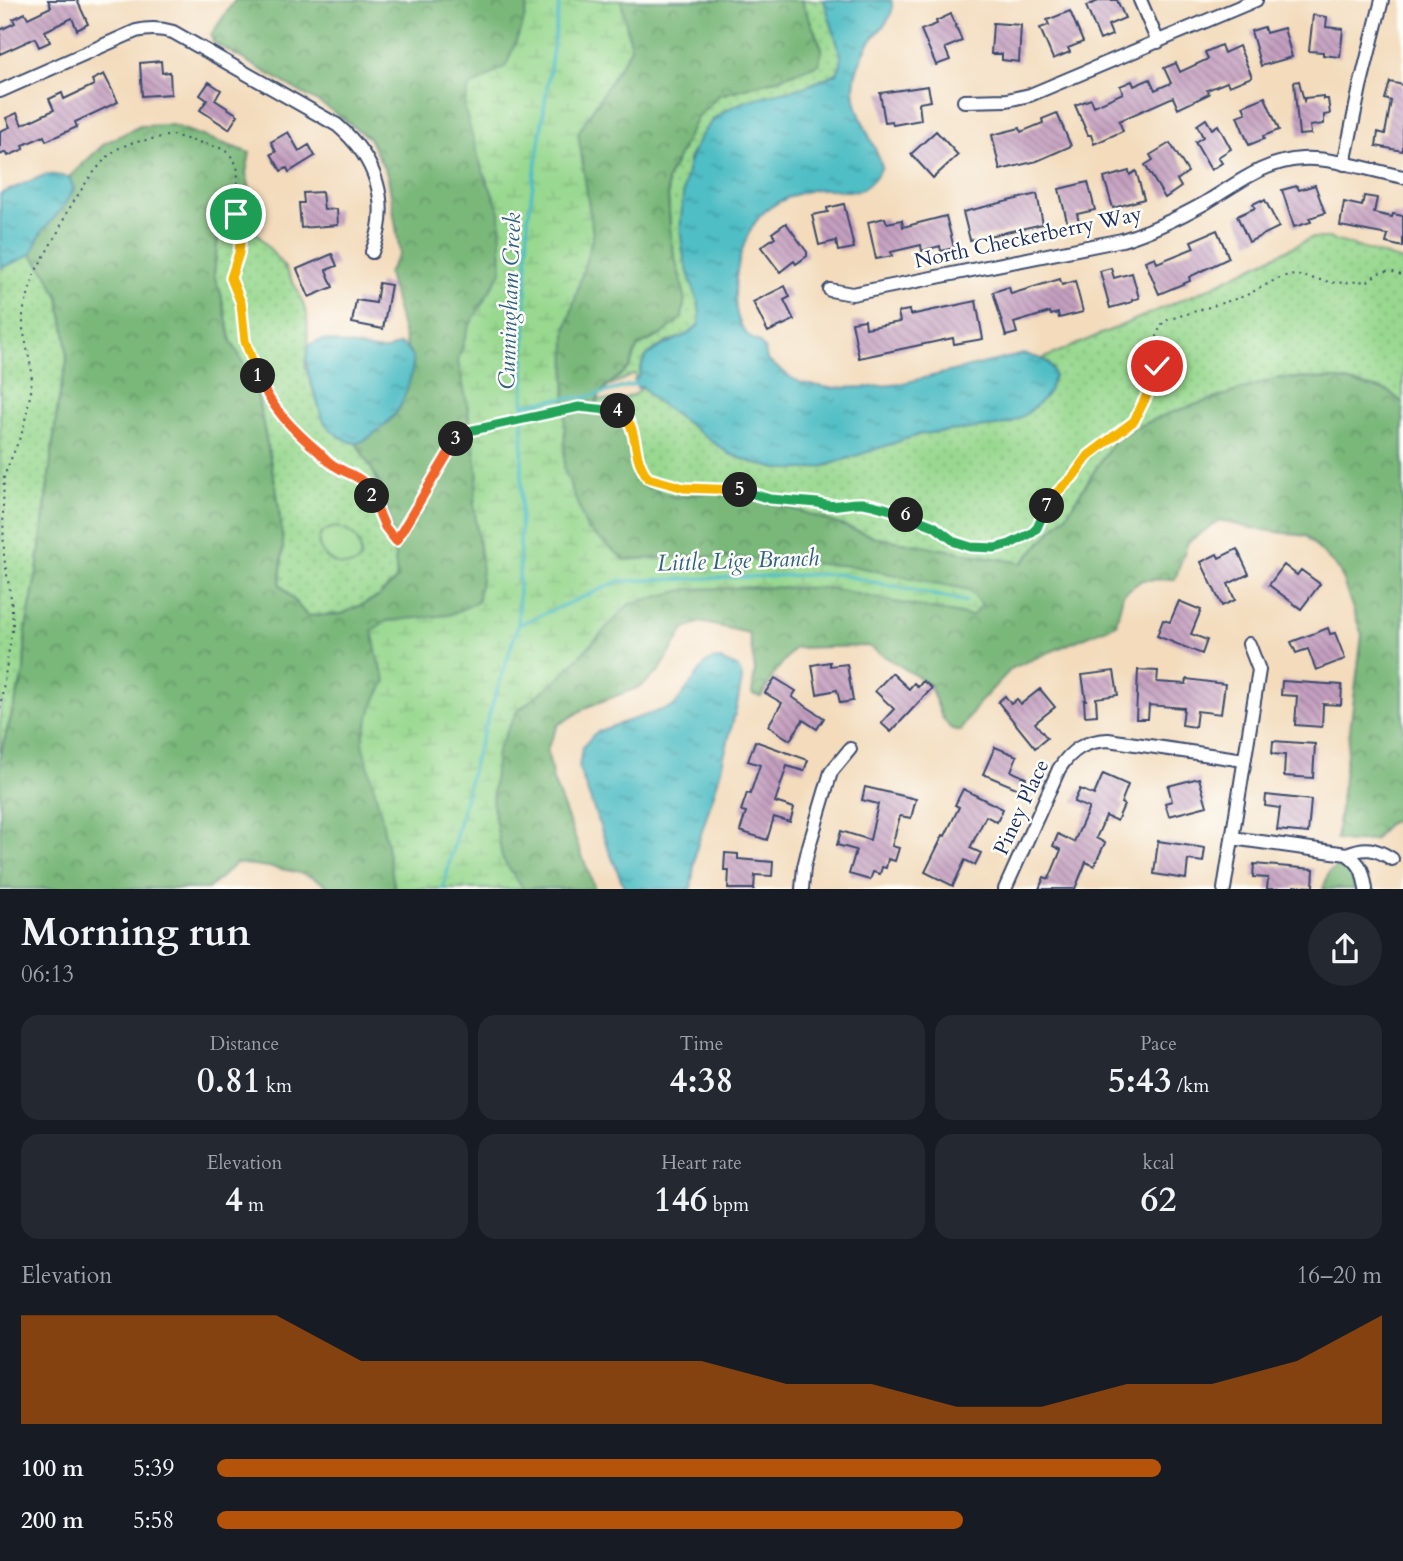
<!DOCTYPE html>
<html lang="en">
<head>
<meta charset="utf-8">
<style>
	:root { --surface:#171b24; --page:#242831; --text:#f1f3f6; --muted:#9ea1a6; --accent:#b45309 }
	body { margin:0; font-family:Cardo,serif; background:var(--page); color:var(--text); height:100vh; display:flex; flex-direction:column; font-size:26px; white-space:nowrap }
	* { box-sizing:border-box; margin:0 }
	p { font-size:23px; color:var(--muted) }
	.icon { flex:none; width:38px; height:38px; fill:none; stroke:currentColor; stroke-width:2; stroke-linecap:round; stroke-linejoin:round }
	.map { position:relative; height:889px; overflow:hidden }
	.drawer { display:flex; flex-direction:column; background:var(--surface); flex:1 }
	.drawer>* { flex:none }
	.pin { position:absolute; display:grid; place-items:center; width:60px; height:60px; color:#fff; margin:-30px; border:4px solid #fff; border-radius:50%; box-shadow:0 2px 7px #0007 }
	.km { position:absolute; width:35px; height:35px; margin:-18px; border-radius:50%; background:#222; color:#fff; font-size:19px; line-height:35px; text-align:center }
	.round { display:grid; place-items:center; flex:none; width:74px; height:74px; border-radius:37px; background:var(--page) }
	.head { display:flex; align-items:center; justify-content:space-between; height:119px; padding:0 21px }
	h1 { font-size:38px; font-weight:800; line-height:52px }
	.figures { display:grid; grid-template-columns:repeat(3,1fr); gap:10px; height:119px; padding:7px 21px }
	.figures div { display:grid; align-content:center; border-radius:18px; background:var(--page); text-align:center }
	.figures b { font-size:35px; font-weight:800 }
	.figures small { font-size:19px; font-weight:400 }
	.figures p { font-size:19px }
	.chart { height:196px; padding:14px 21px }
	.chart p { display:flex; justify-content:space-between }
	.chart svg { width:100%; height:126px; margin-top:7px; fill:var(--accent); opacity:.7 }
	ul { padding:0 21px; list-style:none; font-size:23px }
	li { display:grid; grid-template-columns:112px 84px 1fr; align-items:center; height:52px }
	li i { height:18px; border-radius:9px; background:var(--accent) }
	.map>svg:first-child { display:block }
</style>
</head>
<body>
<div class="map">
<svg width="1403" height="889" viewBox="0 0 1403 889">
	<defs>
		<pattern id="grass-dots" width="8" height="8" patternUnits="userSpaceOnUse" patternTransform="scale(1.75)"><rect width="8" height="8" fill="#98d88f"/><path d="M2 2h.1M6 6h.1" fill="none" stroke="#82ba7e" stroke-width="1.8" stroke-linecap="round"/></pattern>
		<pattern id="forest-crowns" width="20" height="18" patternUnits="userSpaceOnUse" patternTransform="scale(1.75)"><rect width="20" height="18" fill="#7ab87a"/><path d="M2 6a3 3 0 1 1 6 0M12 15a3 3 0 1 1 6 0" fill="none" stroke="#639667"/></pattern>
		<pattern id="wetland-marsh" width="20" height="14" patternUnits="userSpaceOnUse" patternTransform="scale(1.75)"><rect width="20" height="14" fill="#98d88f"/><path d="M1 5h8M5 5V1M11 12h8M15 12V8" fill="none" stroke="#82ba7e"/></pattern>
		<pattern id="water-ripples" width="26" height="14" patternUnits="userSpaceOnUse" patternTransform="scale(1.75)"><rect width="26" height="14" fill="#4fbec5"/><path d="M2 4q2-2 4 0t4 0M15 11q2-2 4 0t4 0" fill="none" stroke="#419ba3"/></pattern>
		<pattern id="building-back-hatch" width="6" height="6" patternUnits="userSpaceOnUse" patternTransform="scale(1.75)"><rect width="6" height="6" fill="#c49fbf"/><path d="M-1 5l2 2M0 0l6 6M5-1l2 2" fill="none" stroke="#9e829e"/></pattern>
	</defs>
	<rect width="100%" height="100%" fill="#fdfcf7"/>
	<filter id="ink" filterUnits="userSpaceOnUse"><feTurbulence type="fractalNoise" baseFrequency=".0143" numOctaves="2"/><feDisplacementMap in="SourceGraphic" scale="14" xChannelSelector="R" yChannelSelector="G"/><feConvolveMatrix kernelMatrix="1 2 1 2 8 2 1 2 1" color-interpolation-filters="sRGB"/></filter>
	<filter id="wash" filterUnits="userSpaceOnUse"><feTurbulence type="fractalNoise" baseFrequency=".00686" numOctaves="4" result="noise"/><feDisplacementMap in="SourceGraphic" scale="28" xChannelSelector="R" yChannelSelector="G"/><feGaussianBlur stdDeviation="1.57" result="paint"/><feColorMatrix in="noise" values="0 0 0 0 0 0 0 0 0 0 0 0 0 0 0 0 0 1.4 0 .05"/><feComposite in="paint" operator="in"/></filter>
	<g filter="url(#wash)">
		<rect width="100%" height="100%" fill="#f3dbbb"/>
		<path fill="url(#grass-dots)" stroke="#5a8476" stroke-width="2" d="M801 0H824L841 55V64L837 73 804 87 739 104 726 110 713 119 704 132 689 157 681 233 688 271 698 300 701 320 697 328 690 334 667 342 654 350 645 358 640 370 639 377 637 378 634 374 605 388 629 368 638 346 661 335 685 297 671 242 667 180 697 117 719 95 771 81 819 64 822 48Z
			M231 216 256 232 285 268 299 293 307 315 308 346 305 366 319 407 325 423 332 431 340 436 356 443 374 473 384 495 395 551 398 579 378 597 342 614 307 617 280 584 283 545 277 493 255 385 231 341 221 294 214 275 218 235Z
			M1311 238H1328L1403 261V403L1388 391 1336 379 1278 378 1117 435 1067 514 1022 563 878 538 803 512 761 500 713 492 674 497 646 487 629 441 624 419 593 413 597 400C612 400 635 401 642 386L653 399 730 454 754 463 778 469H809L825 466 921 434 996 426 1010 423 1030 411 1048 363 1042 359 1205 290Z
			M31 254 45 271 59 297 66 338 67 361 58 404 37 572 26 628 24 672 0 755V268L22 259Z"/>
		<path fill="url(#forest-crowns)" stroke="#4a746c" stroke-width="2" d="M235 0H529L523 24 506 67 469 88 481 166 500 211 502 271 468 328 458 361 467 403 478 474 474 504 482 570 478 602 449 615 387 621 378 660 386 681 372 707 381 814 395 889H330C313 870 261 866 236 863L208 889H0V755L24 672 26 628 37 572 58 404 67 361 66 338 59 297 45 271 31 254 42 231 61 210 74 189 69 177 105 143 140 126 172 125 250 153 246 173 250 189 249 208 231 217 218 235 214 275 221 294 231 341 255 385 277 493 283 545 280 584 307 616 342 614 378 597 397 579C395 552 391 523 384 497 379 478 366 460 356 443 369 440 394 419 400 407 402 403 403 396 405 391 410 376 418 362 407 348L388 273 400 253 388 176 369 138 328 108 213 42 211 35Z
			M621 0H801L822 48 819 64 771 81 719 95 697 117 667 180 671 242 685 297 682 318 661 335 638 346 629 368 605 388 597 400 593 412 616 414 624 419 629 441 646 487 674 497 713 492 761 500 803 512 878 538 1022 563 1067 514 1117 436 1167 414 1277 378 1336 379 1388 391 1403 403V820L1400 818 1387 824 1374 840 1351 842 1336 840 1362 635 1339 570 1306 536 1250 528 1220 520 1188 542 1175 579 1142 580 1123 594 1116 624 1012 668 980 702 960 731 950 728 942 717 929 684 868 646 794 648 774 674 761 697 752 694 755 670 749 633 700 622 684 629 660 670 642 686 587 707 558 725 547 749 553 780 595 889H523L502 858 492 800 497 751 517 711 558 679 629 604 687 589 753 587 832 588 884 600 971 616 969 590 852 566 694 556 625 560 587 529 564 469 566 330 593 235 578 133 631 48Z
			M1341 865 1351 874 1355 889H1323L1329 872Z"/>
		<path fill="url(#wetland-marsh)" stroke="#5a8476" stroke-width="2" d="M529 0H621L631 48 578 133 593 235 566 330 564 469 587 529 625 560 694 556 852 566 969 590 982 605 972 616 884 600 832 588 753 587 687 589 629 604 558 679 517 711 497 751 492 800 502 858 523 889H395L381 814 362 742 372 707 386 681 378 660 372 630 387 621 449 615 478 602 482 570 474 504 478 474 467 403 458 361 468 328 502 270 500 211 481 166 464 107 469 88 506 66 523 24Z"/>
		<path fill="#98d88f" stroke="#5a8476" stroke-width="2" d="M337 527C342 529 348 531 352 534 360 541 367 562 352 565 326 571 300 532 337 527Z"/>
		<path fill="url(#water-ripples)" stroke="#357692" stroke-width="2" d="M824 0H891C897 18 879 29 870 42 866 48 861 59 858 67 844 106 872 132 882 167 858 207 847 184 812 190 796 193 775 202 763 213 741 235 732 280 736 309 738 323 746 339 759 342L765 350 767 360 793 379 802 383 830 388 872 387 899 384 1023 354 1039 358 1048 363 1053 370 1054 376 1049 391 1042 400 1030 411 1018 419 1010 423 996 426 921 434 825 466 809 469H778L754 463 730 454 653 399 642 386 637 388 634 380 639 377C640 371 641 363 646 357 658 342 699 337 700 319 701 303 692 287 688 272 684 261 682 247 681 235 680 227 681 217 682 209 684 166 696 120 741 103 761 95 782 93 803 87 815 84 826 78 837 73L841 64V55Z
			M47 174 69 177 74 189 61 210 42 231 31 254 22 259 0 268V194Z
			M323 340 375 350H387L400 344C406 348 411 352 413 359 415 368 403 403 398 410 392 419 367 443 356 443 346 442 331 431 325 423 322 418 319 409 318 403 312 383 303 367 308 346L315 342Z
			M718 659 737 667 741 673 742 680 737 705 719 777 696 850 691 889H625L607 846 579 768 582 748 594 734 604 729 674 706 706 663 712 660Z"/>
		<g fill="none" stroke-linecap="round" stroke-linejoin="round">
			<path stroke="#4fbec5" stroke-width="3.5" d="M523 405 558 399 588 397 635 384
				M518 625 620 581 837 574 966 602
				M443 889 475 758 518 625 528 218 560 0"/>
		</g>
		<g id="blocks">
			<path fill="url(#building-back-hatch)" d="M48 0H77L88 24 77 30 72 18 45 31 50 42 39 47 35 38 0 54V30L15 23 13 19 25 13 28 18 51 7Z
				M1101 0H1117L1125 18 1108 25 1112 35 1100 40 1086 6Z
				M1070 11 1083 42 1068 48 1070 52 1053 59 1040 28 1049 25 1047 20Z
				M951 14 962 41 945 48 950 60 936 65 921 30 937 24 936 21Z
				M1313 15 1327 17 1326 27 1343 29 1340 57 1323 55V52L1309 51Z
				M993 23 1021 25 1019 62 1002 60V54H991Z
				M1264 27 1266 33 1284 28 1292 57 1261 66 1251 31Z
				M1221 45 1224 53 1239 46 1252 77 1229 86 1227 82 1207 90 1209 94 1178 109 1173 97 1119 121 1123 131 1094 144 1091 135H1088L1075 105 1091 99 1094 106 1123 93 1120 86 1132 81 1134 86 1150 79 1155 90 1171 83 1164 68 1176 63 1180 72 1208 59 1205 52Z
				M161 61 162 73 170 72 171 94 142 96 140 63Z
				M104 74 118 102 75 122 77 127 46 141 44 136 23 145 24 149 8 156 6 152 0 155V131L10 127 6 118 17 113 22 125 54 110 49 99 62 93 64 99 94 85 92 80Z
				M1299 81 1304 101 1305 98 1323 96V99H1328L1330 114 1324 115V124L1310 126 1311 134 1299 135 1294 82Z
				M209 82 221 90 215 100 238 115 229 129 200 110 207 100 200 95Z
				M1390 82 1403 85V151L1376 146 1378 132 1385 134 1391 101 1385 99Z
				M928 86 931 101 919 103 921 120 893 125 892 121 885 122 880 93Z
				M1265 97 1279 130 1263 136 1264 139 1249 145 1237 116 1246 113 1243 106Z
				M1057 113 1071 146 1037 161 1000 170 992 135 1020 128 1021 132 1043 123 1042 119Z
				M1206 119 1212 129 1218 125 1231 149 1218 157 1222 163 1211 170 1195 142 1203 137 1197 125Z
				M936 131 958 155 933 178 911 154Z
				M288 132 299 151 309 145 315 156 289 172 287 168 281 171 271 154 276 152 271 142Z
				M1170 143 1188 172 1177 180 1181 187 1165 198 1145 165 1153 160 1150 155Z
				M1129 171 1130 175 1136 171 1144 199 1113 208 1104 178Z
				M1088 182 1095 210 1077 214 1079 222 1068 225 1059 189Z
				M1315 185 1325 213 1309 218 1311 222 1294 227 1282 190 1297 186 1299 190Z
				M322 192 324 210 337 209 338 225 301 228 299 203H304L303 193Z
				M1037 194 1043 224 970 240 963 212Z
				M1364 196 1377 198 1374 213 1392 217 1393 214 1403 216V247L1386 243 1388 235 1340 226 1344 202 1362 206Z
				M1261 200 1262 202 1265 200 1279 227 1249 242 1237 216 1255 208 1253 204Z
				M844 204 854 248 838 251 836 241 819 245 812 215 828 212 827 208Z
				M946 216 954 248 941 251 940 246 922 251 921 245 891 252 892 256 876 259 868 222 885 218 887 223 902 220 903 227Z
				M786 223 807 252V256L796 264 794 261 780 272 761 247 775 237 772 233Z
				M1217 230 1229 258 1189 277 1190 281 1159 294 1145 261 1155 257 1157 263 1194 248 1191 241Z
				M332 254 337 266 326 270 333 287 309 297 297 269Z
				M1111 268 1114 278 1132 273 1139 298 1132 300V302L1110 308 1100 271Z
				M1060 279 1062 285 1075 281 1083 312 1059 318 1058 313 1051 315 1050 312 1014 323 1017 333 1006 336 993 292 1009 287 1011 294Z
				M379 283 391 285 383 329 352 323 356 300 376 303Z
				M785 286 790 297 784 300 794 320 768 332 753 302Z
				M976 301 983 339 954 344 953 338 859 358 852 322 865 320 866 328 900 322 898 312 909 310 910 315Z
				M1237 549 1249 574 1228 584 1235 600 1222 606 1201 562 1217 554 1219 558Z
				M1284 565 1297 575 1301 570 1320 584 1301 609 1269 585Z
				M1179 601 1201 610 1191 634 1207 640 1202 654 1157 636 1163 620 1170 622Z
				M1328 628 1330 634 1335 633 1345 659 1316 670 1308 649 1296 653 1291 642Z
				M830 662V666L847 664 853 701 840 703 837 690 817 694 812 665Z
				M1138 670 1158 671 1157 682 1186 684 1187 679 1225 684 1221 714 1197 711 1195 727 1182 725 1184 708 1149 705 1148 719H1136Z
				M1114 671 1118 695 1096 698 1097 715 1085 716 1084 700H1086L1082 675Z
				M892 673 909 689 914 683 918 687 923 681 932 688 891 732 881 723 894 709 875 691Z
				M775 678 796 691 792 697 824 718 817 729 803 720 790 740 768 726 782 703 765 693Z
				M1282 681 1342 685 1341 705 1323 704 1322 727 1295 725 1297 696 1281 695Z
				M1040 689 1055 707 1035 723 1047 738 1035 748 998 702 1005 696 1011 704 1017 699 1021 704Z
				M755 741 808 760 804 771 787 766 775 802 794 808 790 822 774 817 767 840 740 831 746 812 741 811 747 793 750 794 760 765 748 761Z
				M1273 741 1315 744 1313 778 1284 776 1285 755 1272 754Z
				M995 747 1017 756 1011 771 1026 778 1021 790 983 774Z
				M1103 774 1128 785 1121 803 1124 805 1117 821 1106 816 1096 838 1105 843 1094 866 1086 862 1075 889H1039L1044 877 1049 879 1061 850 1053 846 1058 834 1074 842 1089 808 1074 802 1080 789 1094 795Z
				M1199 778 1207 806 1169 816 1165 803 1172 801 1168 786Z
				M865 787 916 799 911 818 900 816 892 846 899 848 895 861 888 859 886 868 882 867 880 874 873 872 870 880 849 874 856 850 837 845 841 831 870 840 878 804 862 800Z
				M963 789 1003 809 997 822 986 816 970 848 981 853 975 865 965 860 953 886 925 872 943 835 945 836 959 807 955 805Z
				M1266 795 1311 800 1308 833 1277 830 1280 808 1265 806Z
				M1158 841 1205 848 1203 862 1188 860 1186 879 1154 874Z
				M725 853 738 854V859L773 862 772 876 755 875 754 889H728L729 870H724Z
				M1254 864 1314 869 1313 887 1294 886V889H1267L1268 878 1253 877Z"/>
		</g>
	</g>
	<g filter="url(#ink)">
		<use href="#blocks" fill-opacity="0" stroke="#3b496c" stroke-width="2"/>
		<g fill="none" stroke-linecap="round" stroke-linejoin="round">
			<defs>
				<path id="minor" d="M1140 0 1158 42
					M0 91 136 31C149 28 160 28 173 32L337 125C376 158 392 203 372 252
					M964 101 1007 100 1030 95 1256 0
					M1344 164 1360 87 1382 0
					M830 290 852 294 1122 240C1152 231 1178 218 1205 203 1237 184 1264 161 1302 159 1331 157 1374 171 1403 177
					M1232 838 1347 854C1362 865 1363 871 1366 889
					M1347 854C1365 846 1375 848 1392 859
					M802 889 804 867 809 846 831 772 850 749
					M1005 889 1059 769C1071 750 1085 741 1108 740L1244 760
					M1224 889 1259 670 1249 644"/>
			</defs>
			<use href="#minor" stroke="#3b496c" stroke-width="16"/>
			<path stroke="#3b496c" stroke-width="2" stroke-dasharray="2 5" stroke-linecap="butt" d="M0 708 13 624 11 598 4 557 3 508 4 476 23 430 31 391 32 372 23 329V312L35 272 59 230 67 212 89 178 106 158 117 149 131 143 172 135 220 148 229 153 235 162 238 170 236 214 240 243 239 253 231 277 232 285 241 304 245 341 262 388 281 415 304 440 334 466 362 480 368 485 385 527 396 541 455 442 456 436 464 432 579 407 622 412C637 431 635 458 648 478L684 488 740 490 770 499 818 503 832 506 858 503 877 506 916 518 934 526 955 542 971 547 995 548 1026 537 1037 528 1041 517 1054 495 1072 479 1089 455 1134 421 1154 381 1158 355 1157 334 1162 324 1167 320 1245 296 1275 280 1288 275 1301 276 1335 283 1368 281 1378 273 1388 271 1398 273 1403 277"/>
			<use href="#minor" stroke="#fff" stroke-width="12"/>
		</g>
	</g>
	<g fill="none" stroke-linecap="round" stroke-linejoin="round" filter="url(#ink)">
		<defs>
			<path id="split-1" d="M236 214 240 243 239 253 231 278 241 303 245 341 258 376"/>
			<path id="split-2" d="M258 376C270 407 294 431 319 452 324 457 329 463 335 466 352 477 364 475 372 496"/>
			<path id="split-3" d="M372 496 385 527 396 541 455 442 456 439"/>
			<path id="split-4" d="M456 439V436L464 432 579 407 618 411"/>
			<path id="split-5" d="M618 411C634 419 634 442 638 457 640 465 644 472 648 478L684 488 740 490"/>
			<path id="split-6" d="M740 490 770 499 818 503C833 509 846 502 862 503 877 505 891 510 906 515"/>
			<path id="split-7" d="M906 515 934 526 955 542 971 547 995 548 1010 544 1032 533 1037 528 1047 506"/>
			<path id="split-8" d="M1047 506 1054 495 1072 478 1089 455 1134 421 1154 381 1157 366"/>
		</defs>
		<use href="#split-1" stroke="#fff" stroke-width="14"/>
		<use href="#split-2" stroke="#fff" stroke-width="14"/>
		<use href="#split-3" stroke="#fff" stroke-width="14"/>
		<use href="#split-4" stroke="#fff" stroke-width="14"/>
		<use href="#split-5" stroke="#fff" stroke-width="14"/>
		<use href="#split-6" stroke="#fff" stroke-width="14"/>
		<use href="#split-7" stroke="#fff" stroke-width="14"/>
		<use href="#split-8" stroke="#fff" stroke-width="14"/>
		<use href="#split-1" stroke="#f5b400" stroke-width="9"/>
		<use href="#split-2" stroke="#f0652b" stroke-width="9"/>
		<use href="#split-3" stroke="#f0652b" stroke-width="9"/>
		<use href="#split-4" stroke="#22a559" stroke-width="9"/>
		<use href="#split-5" stroke="#f5b400" stroke-width="9"/>
		<use href="#split-6" stroke="#22a559" stroke-width="9"/>
		<use href="#split-7" stroke="#22a559" stroke-width="9"/>
		<use href="#split-8" stroke="#f5b400" stroke-width="9"/>
	</g>
	<g text-anchor="middle" stroke-width="5" stroke-linejoin="round" paint-order="stroke">
		<g font-size="21" fill="#1b2f5e" stroke="#fdfcf7">
			<text transform="translate(1028 237) rotate(-12)" y="7">North Checkerberry Way</text>
			<text transform="translate(1021 807) rotate(-65)" y="7">Piney Place</text>
		</g>
		<g font-size="23" font-style="italic" fill="#2d6182" stroke="#fdfcf7">
			<text transform="translate(509 301) rotate(-88)" y="8">Cunningham Creek</text>
			<text transform="translate(738 560) rotate(-2)" y="8">Little Lige Branch</text>
		</g>
	</g>
</svg>
<div class="pin" style="left:236px;top:214px;background:#1e9e55"><svg class="icon" aria-label="arrive" viewBox="0 0 24 24"><path d="M6 21V4h12l-3 4 3 4H6"/></svg></div>
<div class="pin" style="left:1157px;top:366px;background:#d93025"><svg class="icon" aria-label="check" viewBox="0 0 24 24"><path d="M5 12l5 5 9-10"/></svg></div>
<b class="km" style="left:258px;top:376px">1</b>
<b class="km" style="left:372px;top:496px">2</b>
<b class="km" style="left:456px;top:439px">3</b>
<b class="km" style="left:618px;top:411px">4</b>
<b class="km" style="left:740px;top:490px">5</b>
<b class="km" style="left:906px;top:515px">6</b>
<b class="km" style="left:1047px;top:506px">7</b>
</div>
<section class="drawer">
<div class="head"><div><h1>Morning run</h1><p>06:13</p></div><a class="round"><svg class="icon" aria-label="share" viewBox="0 0 24 24"><path d="M12 15V3M7 8l5-5 5 5M5 13v7h14v-7"/></svg></a></div>
<div class="figures">
<div><p>Distance</p><b>0.81<small> km</small></b></div>
<div><p>Time</p><b>4:38</b></div>
<div><p>Pace</p><b>5:43<small> /km</small></b></div>
</div>
<div class="figures">
<div><p>Elevation</p><b>4<small> m</small></b></div>
<div><p>Heart rate</p><b>146<small> bpm</small></b></div>
<div><p>kcal</p><b>62</b></div>
</div>
<div class="chart"><p><span>Elevation</span>16–20 m</p>
<svg viewBox="0 0 160 44" preserveAspectRatio="none"><path d="M0 44V6L10 6L20 6L30 6L40 22L50 22L60 22L70 22L80 22L90 30L100 30L110 38L120 38L130 30L140 30L150 22L160 6V44z"/></svg>
</div>
<ul>
<li><b>100 m</b>5:39<i style="width:81%"></i></li>
<li><b>200 m</b>5:58<i style="width:64%"></i></li>
</ul>
</section>
</body>
</html>
